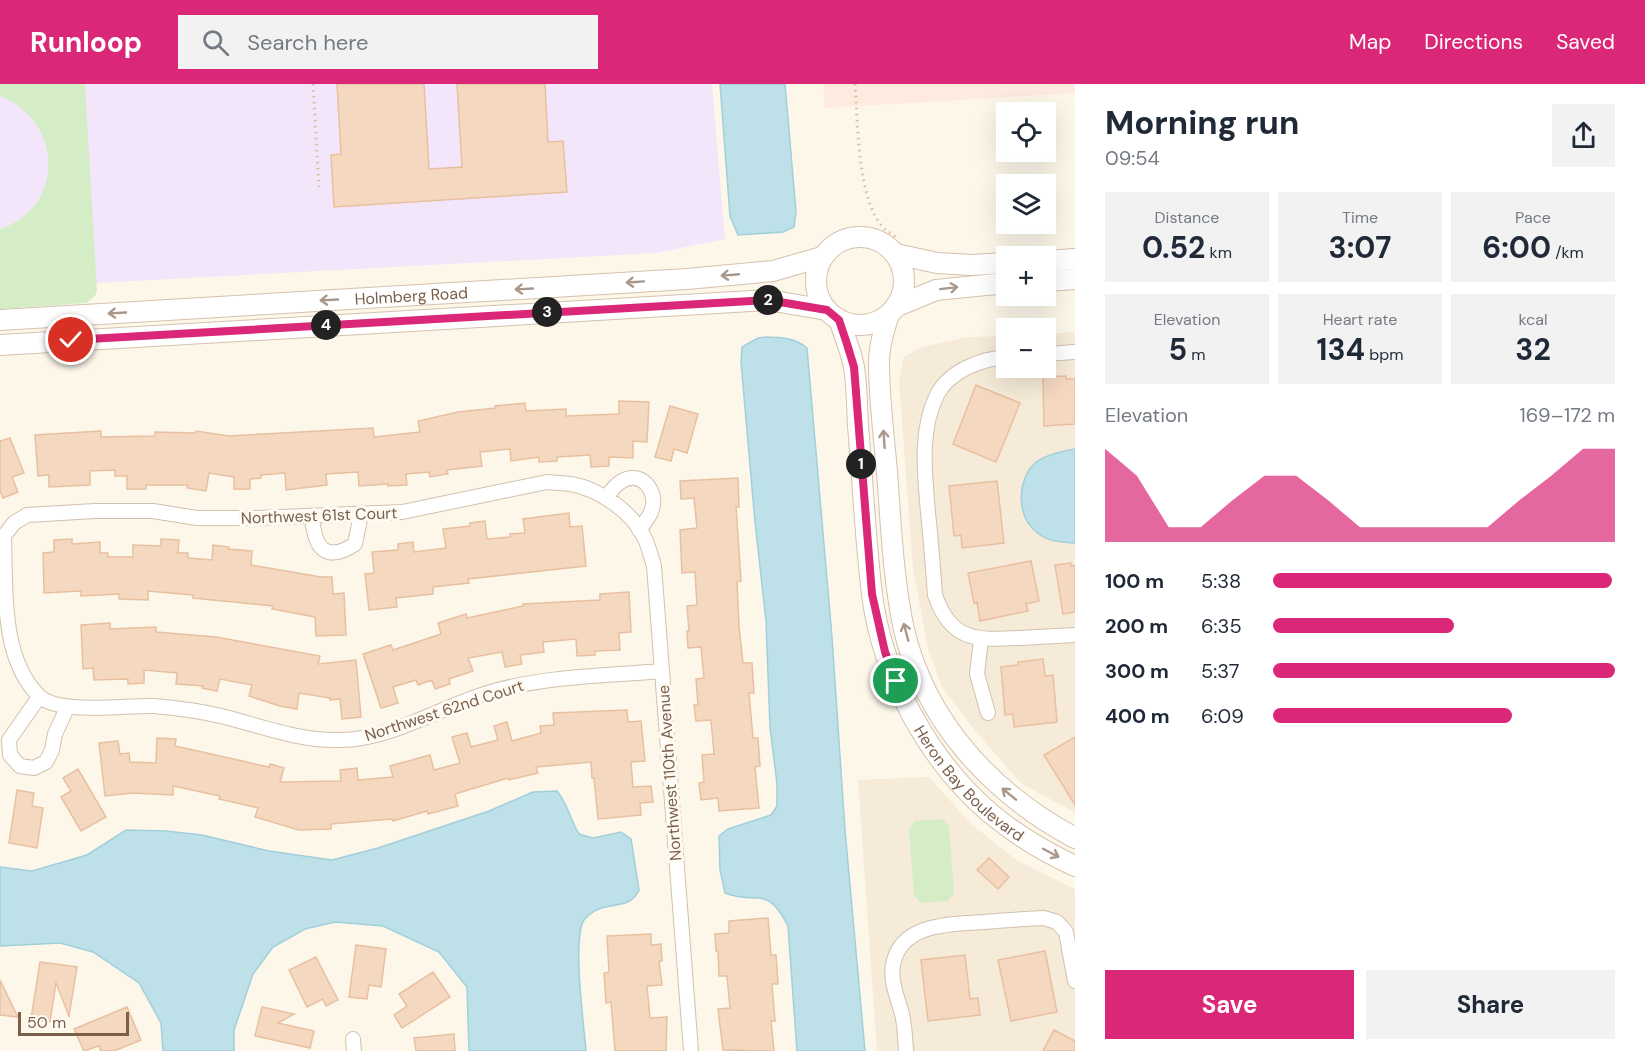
<!DOCTYPE html>
<html lang="en">
<head>
<meta charset="utf-8">
<style>
	:root { --surface:#fff; --page:#f2f2f3; --text:#1f2937; --muted:#747a83; --accent:#db2777 }
	body { margin:0; font-family:"DM Sans",sans-serif; background:var(--page); color:var(--text); height:100vh; display:flex; flex-direction:column; font-size:22px; white-space:nowrap }
	* { box-sizing:border-box; margin:0 }
	p { font-size:20px; color:var(--muted) }
	.icon { flex:none; width:33px; height:33px; fill:none; stroke:currentColor; stroke-width:2; stroke-linecap:round; stroke-linejoin:round }
	.map { position:relative; flex:1; overflow:hidden }
	.side { display:flex; flex-direction:column; background:var(--surface); width:570px }
	.side>* { flex:none }
	.buttons { position:absolute; left:996px; top:18px; display:grid; gap:12px }
	.buttons a { display:grid; place-items:center; width:60px; height:60px; border-radius:0px; background:var(--surface); box-shadow:0 6px 24px #0002; font-size:30px }
	.scale { position:absolute; left:18px; bottom:15px; width:111px; box-sizing:border-box; padding-left:6px; border:3px solid #7b5f4b; border-top:0; font-size:16px; line-height:21px; white-space:nowrap; color:#7b5f4b; -webkit-text-stroke:4px #fffbf2; paint-order:stroke }
	.pin { position:absolute; display:grid; place-items:center; width:51px; height:51px; color:#fff; margin:-26px; border:3px solid #fff; border-radius:50%; box-shadow:0 2px 6px #0007 }
	.km { position:absolute; width:30px; height:30px; margin:-15px; border-radius:50%; background:#222; color:#fff; font-size:16px; line-height:30px; text-align:center }
	.round { display:grid; place-items:center; flex:none; width:63px; height:63px; border-radius:0px; background:var(--page) }
	.headline { display:flex; align-items:center; justify-content:space-between; height:102px; padding:0 30px }
	h1 { font-size:33px; font-weight:700; line-height:45px }
	.metrics { display:grid; grid-template-columns:repeat(3,1fr); gap:9px; height:102px; padding:6px 30px }
	.metrics div { display:grid; align-content:center; border-radius:0px; background:var(--page); text-align:center }
	.metrics b { font-size:30px; font-weight:700 }
	.metrics small { font-size:16px; font-weight:400 }
	.metrics p { font-size:16px }
	.chart { height:168px; padding:12px 30px }
	.chart p { display:flex; justify-content:space-between }
	.chart svg { width:100%; height:108px; margin-top:6px; fill:var(--accent); opacity:.7 }
	.cta { display:flex; gap:12px; margin-top:auto; padding:12px 30px }
	.cta a { flex:1; height:69px; border-radius:0px; background:var(--accent); color:#fff; font-size:24px; font-weight:700; line-height:69px; text-align:center }
	.cta a+a { background:var(--page); color:var(--text) }
	ul { padding:0 30px; list-style:none; font-size:20px }
	li { display:grid; grid-template-columns:96px 72px 1fr; align-items:center; height:45px }
	li i { height:15px; border-radius:8px; background:var(--accent) }
	header { display:flex; align-items:center; gap:36px; box-sizing:border-box; height:84px; padding:0 30px; background:var(--accent); color:#fff }
	header strong { font-size:28px }
	nav { display:flex; gap:33px; margin-inline-start:auto; font-size:21px }
	.search { width:420px; height:54px; background:var(--page); display:flex; align-items:center; gap:15px; box-sizing:border-box; padding:0 21px; border-radius:0px; color:var(--muted); font-size:22px }
	main { display:flex; flex:1; min-height:0 }
	.map>svg:first-child { display:block }
</style>
</head>
<body>
<header>
<strong>Runloop</strong>
<div class="search"><svg class="icon" aria-label="search" viewBox="0 0 24 24"><circle cx="10" cy="10" r="6"/><path d="M15 15l6 6"/></svg>Search here</div>
<nav><a>Map</a><a>Directions</a><a>Saved</a></nav>
</header>
<main>
<div class="map">
<svg width="1075" height="967" viewBox="0 0 1075 967">
	<rect width="100%" height="100%" fill="#fdf7ea"/>
	<path fill="#f6ead8" d="M1075 248V729L1021 699 977 649 943 605 928 565 913 484 899 297 904 273 921 263 968 253 1006 252V284H1046V250Z
		M929 693 971 740 1018 777 1075 805V967H877L858 696Z"/>
	<path fill="#feeade" d="M823 0H1075V9L825 24Z"/>
	<path fill="#f4e6fa" d="M0 0H712L725 155 657 169 96 199 0 215Z"/>
	<path fill="#d4edc7" d="M0 0H85L97 207 95 212 86 219 0 225V145C66 124 63 36 0 12Z
		M942 735 949 742 954 809 948 817 921 819 914 811 909 745 915 737Z"/>
	<path fill="#bde0e9" stroke="#a2cfdb" stroke-width="1.5" d="M720 0H785L796 128 794 143 783 148 738 151 730 132Z
		M766 253C780 253 796 254 807 264L832 553 845 746 865 967H797L788 842C766 799 759 822 725 809L720 786 719 752 728 745 771 731 777 722V700L770 643 766 537 755 438 741 278 742 263 758 254Z
		M1075 365V459C1063 458 1049 458 1039 450 1016 434 1016 397 1035 379 1045 371 1063 367 1075 365Z
		M557 707C568 720 570 735 579 750L593 754 621 748 631 755 639 806C631 824 614 819 599 825 595 826 586 833 584 836 572 856 584 941 586 967H469L467 903 439 868 383 842 335 838 305 845 273 863 253 890 234 946V967H163L161 939 139 899 93 868 60 859 0 862V783L32 787 87 771 126 746 166 747 202 751 269 767 332 776 378 764 489 727 533 708Z"/>
	<path fill="#f4d8c0" stroke="#e8c0a0" stroke-width="1.5" d="M337 0H424L429 85 462 83 457 0H545L548 58 563 57 567 108 334 123 331 71 341 70Z
		M1066 292V295H1075V340L1044 342 1043 293Z
		M976 301 1020 319 996 378 953 360Z
		M619 317 649 318 647 358 633 357V374L609 373V382L591 383 590 371 557 373V377L539 378V373L511 377 510 365 480 368 482 382 447 386 448 390 430 393 429 388 406 390 407 401 388 402V400L359 402 358 388 326 390 327 401 286 406 285 389 261 391V394L250 395V405H234V393L209 389 206 407 187 404 188 401H146V405H127V392H115V386L90 387V401L49 403V391L38 392 35 351 101 347V353L155 352V348L196 349V347L229 352 373 344 374 353 420 348 418 337 458 328 496 324 495 322 525 319 526 327 566 325V332L619 330Z
		M670 322 698 330 687 369 674 365 671 377 655 373Z
		M10 354 24 389 12 393 18 408 3 414 0 407V357Z
		M738 394 739 423H736L741 497 737 498 739 542 743 579H752L754 609H749L753 654H758L760 682 755 683 759 724 719 727 718 714 701 716 699 699 704 698 702 671 714 670 711 636 696 637 694 621H698L696 595 704 594 701 563 688 564 687 547H689L687 522 697 521 695 488 682 489 680 446 697 444 694 414 681 415 680 397Z
		M997 397 1004 459 962 464 961 451 954 452 949 402Z
		M569 429 570 443 582 442 586 482 468 495 469 499 433 503V510L396 514 397 523 369 526 365 490 374 489 372 468 398 466V460L413 458 414 468 446 464 443 445 470 442V439L485 437 487 455 510 453V450L525 449 523 435Z
		M72 455V460L100 458V469H108V473H133V461L161 462V455L179 456 178 469H188V474L212 476 213 461 229 463 228 465 252 467 251 481 321 493H332L333 510 344 509 346 551 316 552 315 533 272 525 273 522 193 514V511L148 507V516L119 515V510L81 512V507L44 509 43 469 54 468V456Z
		M1031 477 1039 517 1026 520 1028 527 980 537 977 518 974 519 968 489Z
		M1071 479V482L1075 481V528L1063 530 1055 481Z
		M629 508 631 548 619 549 620 566 595 567V571L577 572 576 555 543 558 544 568 520 571 522 580 505 583 502 568 468 574 473 587 449 595 450 600 435 605 432 596 418 601 416 596 393 603 398 619 381 624 363 570 391 561 393 566 441 550 438 539 466 530 467 534 523 522V520L600 516V510Z
		M110 539V545L156 543V548L216 553 320 572 318 580 356 576 361 633 342 635 340 615 330 616V614L299 609 297 625 280 622 249 612 252 601 220 595 217 607 202 604 203 602 176 600 177 589 144 586V599L128 600V595L94 596 93 584 83 585 81 541Z
		M1043 575 1045 592 1053 591 1057 638 1014 643 1013 630 1005 631 1001 583 1018 581V578Z
		M627 626 628 638 641 637 645 677 631 678 633 703 651 702 653 718 640 719 641 731 598 735 594 694H592L591 678 536 683 538 689 509 696 508 694 455 710 458 722 428 730 427 727 393 737 392 735 331 740V745L299 746 255 733 258 724 219 715 220 712 173 702V711L132 709 105 712 99 659 118 657 120 670 129 669 130 678 156 679 157 654 176 655 175 662 269 683 270 680 284 684 280 698 341 697 340 686 357 684 358 696 393 693 390 682 430 671 434 686 460 679 452 653 467 649 471 663 498 656 494 642 507 638 512 657 541 649 540 642 554 641 553 629Z
		M1075 653V721L1044 671Z
		M78 685 106 733 81 747 61 713 71 707 63 694Z
		M17 706 34 709 32 722 43 724 37 764 9 759Z
		M989 774 1009 793 998 805 977 786Z
		M768 834 771 871H776L778 900H772L775 937H771L774 967 723 966 718 925 730 924 727 892H719L718 867H716L715 850 729 849V837Z
		M651 850V861L661 860 662 877H659L662 901 647 902 650 934 667 933 666 967H615L611 918 606 919 604 889 609 888 607 852Z
		M356 861 386 865 381 903 369 901 367 915 349 913Z
		M1045 867 1057 928 1011 937 998 876Z
		M965 871 970 915 978 914 980 931 928 937 921 876Z
		M316 873 338 916 326 922 323 915 307 923 289 886Z
		M40 878 77 883 69 932 56 899 50 938 31 935Z
		M433 888 450 913 402 944 394 931 407 922 399 910Z
		M0 896 18 933 0 931Z
		M127 923 141 956 114 967H101L99 962 84 967 74 945Z
		M262 923 294 930 278 939 314 947 310 964 255 952Z
		M1054 946 1075 957V967H1043Z
		M454 950 455 967H416L414 954Z"/>
	<g fill="none" stroke-linecap="round" stroke-linejoin="round">
		<defs>
			<path id="street" d="M1046 270 1075 268
				M1006 273C981 275 949 287 937 311 919 347 925 390 928 429 931 456 933 484 935 511 951 558 977 556 1020 554 1038 553 1057 552 1075 551
				M606 414C610 408 615 401 622 397 641 386 658 407 652 425 650 433 644 439 639 446
				M312 432C314 460 323 481 355 460L361 430
				M981 555 977 590 988 629
				M661 587C605 592 545 592 491 608 442 622 391 656 340 656 300 657 264 643 225 633 201 627 178 624 154 622 125 621 59 631 39 612 0 574 6 502 4 452L14 439 27 431 95 427H153L197 434H256L402 428 547 398C555 399 563 399 571 400 599 405 633 428 645 455 649 463 651 473 654 482L691 967
				M39 613 9 656 10 671 20 682 34 684 46 678 52 666 55 650 67 624
				M353 955 354 967
				M906 967C905 955 905 942 902 930 898 914 890 899 893 881 900 839 951 840 984 838 1004 836 1024 835 1044 834L1057 838 1066 848 1075 897"/>
			<g id="secondary">
				<circle cx="860" cy="197" r="44"/>
				<path d="M896 170 937 179 972 181 1006 179"/>
				<path d="M1046 177 1075 175"/>
				<path d="M1046 197 1075 195"/>
				<path d="M895 223 936 206 1006 199"/>
				<path d="M889 230C884 246 879 262 879 279 879 315 884 352 887 388 891 441 893 494 904 546 926 639 993 710 1075 754"/>
				<path id="s1" d="M839 235C844 251 851 267 854 283 857 302 857 323 858 342 863 398 865 454 872 510 882 591 928 676 990 729 1016 751 1045 768 1075 782"/>
				<path id="s2" d="M0 236 687 195 773 187 822 173"/>
				<path d="M0 261 768 216 827 226"/>
			</g>
		</defs>
		<use href="#street" stroke="#d2c0ae" stroke-width="16"/>
		<use href="#secondary" stroke="#d5c1ac" stroke-width="22"/>
		<path stroke="#dabca2" stroke-width="3" stroke-dasharray="1.5 4.5" stroke-linecap="butt" d="M313 0 319 103
			M855 0C858 38 857 113 882 142 886 147 892 150 897 154"/>
		<use href="#street" stroke="#fff" stroke-width="14"/>
		<use href="#secondary" stroke="#fff" stroke-width="20"/>
	</g>
	<defs><path id="oneway-shaft" d="M-6 0H5M1.5-3L5.5 0L1.5 3" fill="none" stroke-width="1.6" stroke-linecap="round" stroke-linejoin="round" transform="scale(1.5)"/></defs>
	<g stroke="#a9978a">
		<use href="#oneway-shaft" transform="translate(730 191) rotate(175)"/>
		<use href="#oneway-shaft" transform="translate(635 198) rotate(176)"/>
		<use href="#oneway-shaft" transform="translate(949 204) rotate(-7)"/>
		<use href="#oneway-shaft" transform="translate(524 205) rotate(177)"/>
		<use href="#oneway-shaft" transform="translate(329 216) rotate(177)"/>
		<use href="#oneway-shaft" transform="translate(117 229) rotate(177)"/>
		<use href="#oneway-shaft" transform="translate(884 355) rotate(-94)"/>
		<use href="#oneway-shaft" transform="translate(906 548) rotate(-105)"/>
		<use href="#oneway-shaft" transform="translate(1009 710) rotate(-141)"/>
		<use href="#oneway-shaft" transform="translate(1051 769) rotate(28)"/>
	</g>
	<g fill="none" stroke-linecap="round" stroke-linejoin="round">
		<defs>
			<path id="route" d="M71 256 768 216 827 226 839 236 847 260 854 283 872 510 885 568 896 597"/>
		</defs>
		<use href="#route" stroke="#fff" stroke-width="12"/>
		<use href="#route" stroke="#db2777" stroke-width="8"/>
	</g>
	<g text-anchor="middle" stroke-width="6" stroke-linejoin="round" paint-order="stroke">
		<g font-size="16" fill="#7b5f4b" stroke="#fffbf2">
			<text dy="6" stroke="none"><textPath href="#s2" startOffset="412">Holmberg Road</textPath></text>
			<text transform="translate(319 431) rotate(-2)" y="6">Northwest 61st Court</text>
			<text transform="translate(444 626) rotate(-18)" y="6">Northwest 62nd Court</text>
			<text transform="translate(669 689) rotate(-94)" y="6">Northwest 110th Avenue</text>
			<text dy="6" stroke="none"><textPath href="#s1" startOffset="496">Heron Bay Boulevard</textPath></text>
		</g>
	</g>
</svg>
<div class="buttons">
<a><svg class="icon" aria-label="locate" viewBox="0 0 24 24"><circle cx="12" cy="12" r="6"/><path d="M12 2v4M12 18v4M2 12h4M18 12h4"/></svg></a>
<a><svg class="icon" aria-label="layers" viewBox="0 0 24 24"><path d="M12 4l9 5-9 5-9-5zM3 14l9 5 9-5"/></svg></a>
<a>+</a>
<a>−</a>
</div>
<div class="scale">50 m</div>
<div class="pin" style="left:896px;top:597px;background:#1e9e55"><svg class="icon" aria-label="arrive" viewBox="0 0 24 24"><path d="M6 21V4h12l-3 4 3 4H6"/></svg></div>
<div class="pin" style="left:71px;top:256px;background:#d93025"><svg class="icon" aria-label="check" viewBox="0 0 24 24"><path d="M5 12l5 5 9-10"/></svg></div>
<b class="km" style="left:861px;top:380px">1</b>
<b class="km" style="left:768px;top:216px">2</b>
<b class="km" style="left:547px;top:228px">3</b>
<b class="km" style="left:326px;top:241px">4</b>
</div>
<section class="side">
<div class="headline"><div><h1>Morning run</h1><p>09:54</p></div><a class="round"><svg class="icon" aria-label="share" viewBox="0 0 24 24"><path d="M12 15V3M7 8l5-5 5 5M5 13v7h14v-7"/></svg></a></div>
<div class="metrics">
<div><p>Distance</p><b>0.52<small> km</small></b></div>
<div><p>Time</p><b>3:07</b></div>
<div><p>Pace</p><b>6:00<small> /km</small></b></div>
</div>
<div class="metrics">
<div><p>Elevation</p><b>5<small> m</small></b></div>
<div><p>Heart rate</p><b>134<small> bpm</small></b></div>
<div><p>kcal</p><b>32</b></div>
</div>
<div class="chart"><p><span>Elevation</span>169–172 m</p>
<svg viewBox="0 0 160 44" preserveAspectRatio="none"><path d="M0 44V6L10 17L20 38L30 38L40 27L50 17L60 17L70 27L80 38L90 38L100 38L110 38L120 38L130 27L140 17L150 6L160 6V44z"/></svg>
</div>
<ul>
<li><b>100 m</b>5:38<i style="width:99%"></i></li>
<li><b>200 m</b>6:35<i style="width:53%"></i></li>
<li><b>300 m</b>5:37<i style="width:100%"></i></li>
<li><b>400 m</b>6:09<i style="width:70%"></i></li>
</ul>
<div class="cta"><a>Save</a><a>Share</a></div>
</section>
</main>
</body>
</html>
